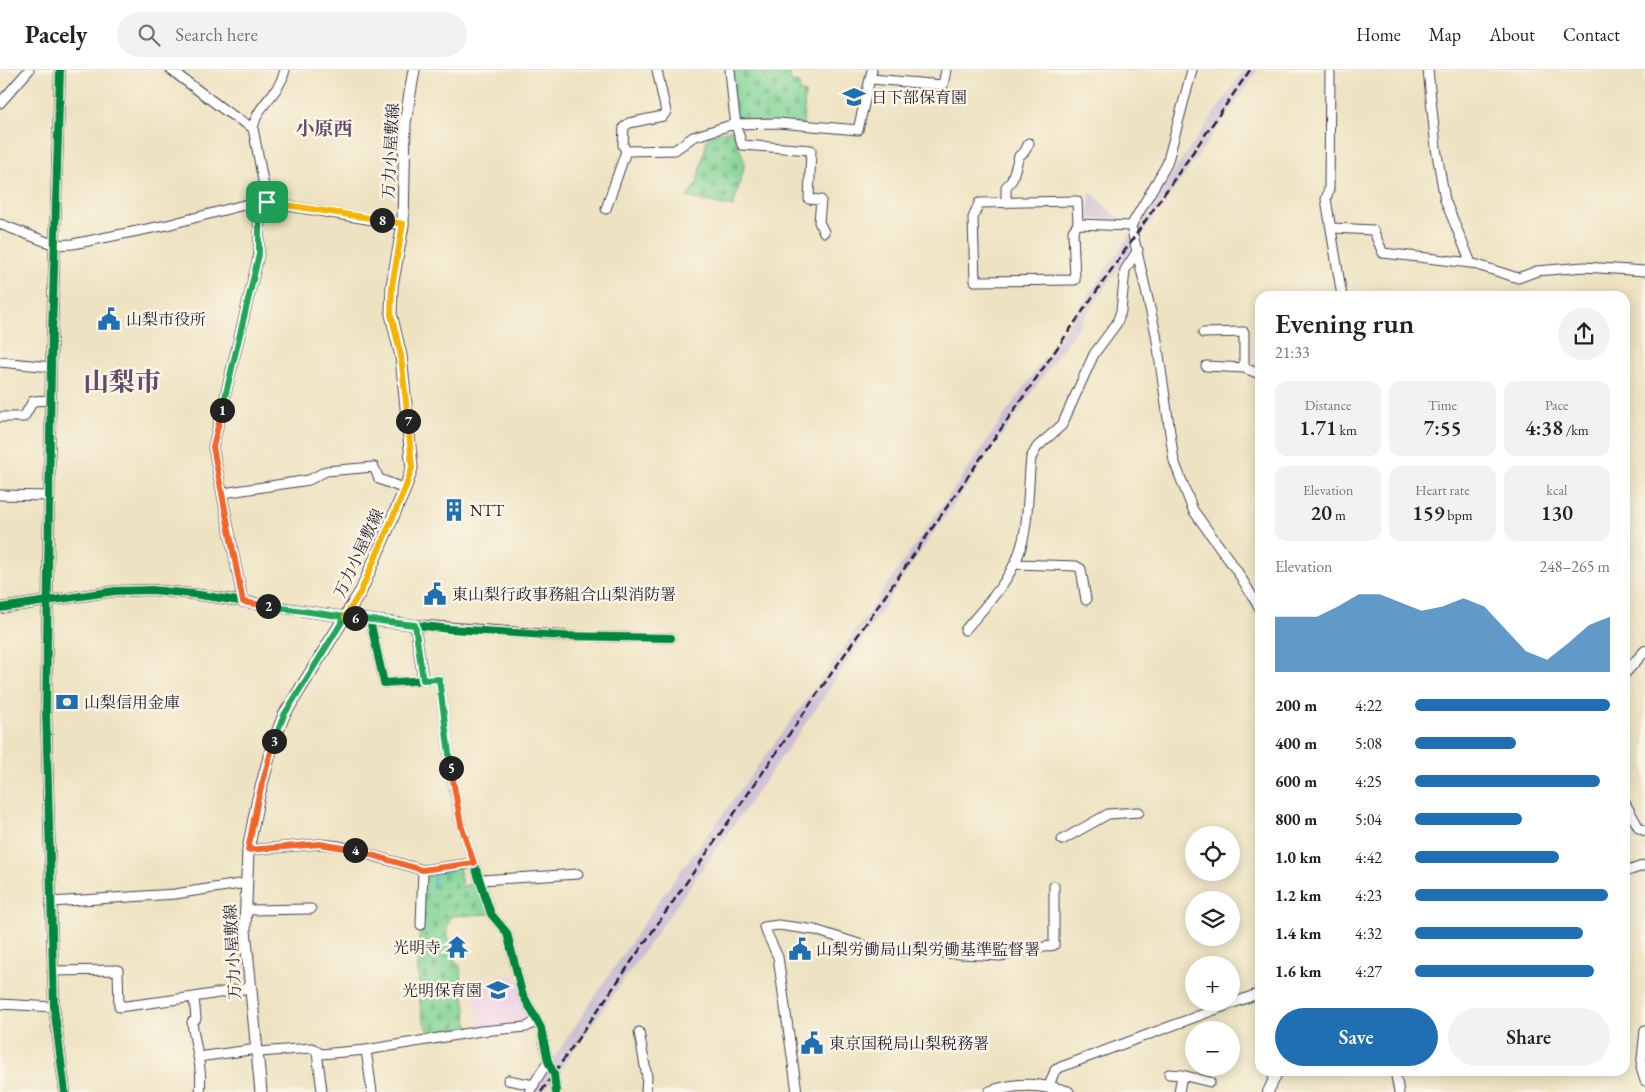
<!DOCTYPE html>
<html lang="en">
<head>
<meta charset="utf-8">
<style>
	:root { --surface:#fff; --page:#f2f2f2; --text:#222; --muted:#767676; --line:#e0e0e0; --accent:#1f6fb2 }
	body { margin:0; font-family:"EB Garamond","Noto Serif JP",serif; background:var(--page); color:var(--text); height:100vh; display:flex; flex-direction:column; font-size:19px; white-space:nowrap }
	* { box-sizing:border-box; margin:0 }
	p { font-size:16px; color:var(--muted) }
	.icon { flex:none; width:28px; height:28px; fill:none; stroke:currentColor; stroke-width:2; stroke-linecap:round; stroke-linejoin:round }
	.map { position:relative; flex:1; overflow:hidden }
	.drawer { position:absolute; left:1255px; top:221px; width:375px; height:785px; display:flex; flex-direction:column; background:var(--surface); border-radius:15px; box-shadow:0 2px 12px #0003 }
	.drawer>* { flex:none }
	.fabs { position:absolute; left:1185px; top:756px; display:grid; gap:10px }
	.fabs a { display:grid; place-items:center; width:55px; height:55px; border-radius:50%; background:var(--surface); box-shadow:0 2px 12px #0003; font-size:25px }
	.pin { position:absolute; display:grid; place-items:center; width:42px; height:42px; color:#fff; margin:-21px; border-radius:10px; box-shadow:0 2px 8px #0006 }
	.km { position:absolute; width:25px; height:25px; margin:-12px; border-radius:50%; background:#222; color:#fff; font-size:14px; line-height:25px; text-align:center }
	.round { display:grid; place-items:center; flex:none; width:52px; height:52px; border-radius:26px; background:var(--page) }
	.summary { display:flex; align-items:center; justify-content:space-between; height:85px; padding:0 20px }
	h1 { font-size:28px; font-weight:600; line-height:38px }
	.metrics { display:grid; grid-template-columns:repeat(3,1fr); gap:8px; height:85px; padding:5px 20px }
	.metrics div { display:grid; align-content:center; border-radius:12px; background:var(--page); text-align:center }
	.metrics b { font-size:21px; font-weight:600 }
	.metrics small { font-size:14px; font-weight:400 }
	.metrics p { font-size:14px }
	.chart { height:140px; padding:10px 20px }
	.chart p { display:flex; justify-content:space-between }
	.chart svg { width:100%; height:90px; margin-top:5px; fill:var(--accent); opacity:.7 }
	.cta { display:flex; gap:10px; margin-top:auto; padding:10px 20px }
	.cta a { flex:1; height:58px; border-radius:30px; background:var(--accent); color:#fff; font-size:20px; font-weight:600; line-height:58px; text-align:center }
	.cta a+a { background:var(--page); color:var(--text) }
	ul { padding:0 20px; list-style:none; font-size:16px }
	li { display:grid; grid-template-columns:80px 60px 1fr; align-items:center; height:38px }
	li i { height:12px; border-radius:6px; background:var(--accent) }
	header { display:flex; align-items:center; gap:30px; box-sizing:border-box; height:70px; padding:0 25px; background:var(--surface); border-bottom:1px solid var(--line) }
	header strong { font-size:24px }
	nav { display:flex; gap:28px; margin-inline-start:auto; font-size:18px }
	.search { width:350px; height:45px; background:var(--page); display:flex; align-items:center; gap:12px; box-sizing:border-box; padding:0 18px; border-radius:28px; color:var(--muted); font-size:19px }
	.map>svg:first-child { display:block }
</style>
</head>
<body>
<header>
<strong>Pacely</strong>
<div class="search"><svg class="icon" aria-label="search" viewBox="0 0 24 24"><circle cx="10" cy="10" r="6"/><path d="M15 15l6 6"/></svg>Search here</div>
<nav><a>Home</a><a>Map</a><a>About</a><a>Contact</a></nav>
</header>
<div class="map">
<svg width="1645" height="1022" viewBox="0 0 1645 1022">
	<defs>
		<pattern id="cemetery-stones" width="16" height="16" patternUnits="userSpaceOnUse" patternTransform="scale(1.25)"><rect width="16" height="16" fill="#7fd396"/><path d="M2 7V4a2 2 0 0 1 4 0v3zM10 15v-3a2 2 0 0 1 4 0v3z" fill="#6db582"/></pattern>
	</defs>
	<rect width="100%" height="100%" fill="#fcf5e5"/>
	<filter id="ink" filterUnits="userSpaceOnUse"><feTurbulence type="fractalNoise" baseFrequency=".02" numOctaves="2"/><feDisplacementMap in="SourceGraphic" scale="10" xChannelSelector="R" yChannelSelector="G"/><feConvolveMatrix kernelMatrix="1 2 1 2 8 2 1 2 1" color-interpolation-filters="sRGB"/></filter>
	<filter id="wash" filterUnits="userSpaceOnUse"><feTurbulence type="fractalNoise" baseFrequency=".0096" numOctaves="4" result="noise"/><feDisplacementMap in="SourceGraphic" scale="20" xChannelSelector="R" yChannelSelector="G"/><feGaussianBlur stdDeviation="1.12" result="paint"/><feColorMatrix in="noise" values="0 0 0 0 0 0 0 0 0 0 0 0 0 0 0 0 0 1.4 0 .05"/><feComposite in="paint" operator="in"/></filter>
	<g filter="url(#wash)">
		<rect width="100%" height="100%" fill="#ede2c1"/>
		<path fill="#eed0e8" d="M515 905 537 951 481 961 471 913Z"/>
		<path fill="#ccbed4" d="M1244 0H1258L927 472 815 640 544 1022H531L658 832 831 596Z
			M1090 122 1121 150 1089 148Z"/>
		<path fill="url(#cemetery-stones)" stroke="#507a68" d="M730 0H790L791 12 799 13 800 22 805 23 803 55 738 56Z
			M732 59 744 90V98L733 137 687 127 697 113 708 65Z
			M459 795 462 817 481 810 491 844 451 846 447 858 452 887 460 896 469 963 433 969 423 950 420 934 417 883 421 855 423 800Z"/>
		<g fill="none" stroke-linecap="round" stroke-linejoin="round">
			<path stroke="#4db5cb" stroke-width="2.5" d="M433 817 434 804 451 800"/>
		</g>
	</g>
	<g filter="url(#ink)">
		<g fill="none" stroke-linecap="round" stroke-linejoin="round">
			<defs>
				<path id="minor" d="M171 0 227 42 253 58
					M730 0C733 27 733 50 742 75L811 80 809 129 821 130 819 152 824 162
					M1330 0 1329 119 1326 129 1342 226
					M1428 0 1436 78 1445 130 1471 193
					M871 9 943 15 946 0
					M0 33 29 0
					M626 81 675 80 693 67 734 54 778 53 858 60 872 0
					M1077 131 1078 154 1073 161 1075 210 975 211 973 148 979 133Z
					M267 132 253 58C257 34 280 24 285 0
					M1006 133V117L1012 110 1019 86 1025 81 1029 73
					M606 139 626 81 623 75 624 57 629 53 663 46 666 42 657 0
					M0 154 55 175 73 174 167 155 259 131 403 155
					M1078 154 1131 156
					M1131 156 1156 264 1174 391 1193 440 1237 501 1260 539
					M1131 156 1167 94 1192 0
					M1333 158 1373 160 1383 183 1471 193 1518 208 1537 201 1584 197 1645 201
					M1203 263 1244 262V298
					M0 292 51 297
					M1206 296 1244 298 1260 304
					M0 347H24L33 331 51 330
					M223 423 309 410 326 401 374 397 379 409 405 419
					M0 425 49 426
					M1015 494 1076 496 1081 499 1086 530
					M243 532 213 377 259 184V131
					M370 550 384 613 439 609 454 720 461 755 491 844 507 863 522 923 541 958 548 991 554 1004 556 1022
					M415 555 423 610
					M965 560C988 533 1015 506 1023 470 1029 446 1028 413 1031 388L1037 377 1062 355 1094 284 1117 253 1121 241 1125 200 1138 180
					M563 566 671 568
					M1625 733 1639 758 1645 761
					M1062 770 1108 744 1139 742
					M248 780 320 774 339 776 423 800 474 793
					M1625 802 1645 795
					M481 810 578 804
					M51 832 175 824 246 813
					M245 840 311 839
					M421 855 423 800
					M52 901 118 900 119 937 194 927
					M0 934 54 937
					M1645 960 1641 998 1645 1011
					M639 962 647 1007 646 1022
					M366 980 372 1022
					M259 982 312 978 321 984 366 980 481 961 526 957 537 951
					M317 982 322 1021
					M198 987 258 979
					M1395 1001 1399 1022
					M1169 1004 1182 1005
					M508 1010 534 1015
					M1049 1016 1055 1000 1061 997 1260 923
					M200 1022C203 998 195 976 192 952L196 949 194 927 249 918
					M529 1022 548 991
					M797 1022 778 887 764 857 778 855 815 860 862 875 900 881 1001 886 1054 875V816
					M1179 1022 1182 1005 1210 1012"/>
				<path id="tertiary" d="M60 0 51 297 46 641 54 937 65 1022
					M0 538 115 521 152 520 193 524 345 547 415 555 563 566
					M1625 603 1645 581
					M1268 1022 1278 1001"/>
				<path id="secondary" d="M261 1022 245 860 248 780 258 729 272 676 284 645 361 521 405 419 412 398 401 286 391 244 392 216 403 155 405 53 414 0
					M990 1022C1018 1012 1041 1014 1068 1022"/>
			</defs>
			<use href="#minor" stroke="#403f4f" stroke-width="11"/>
			<use href="#tertiary" stroke="#403f4f" stroke-width="12"/>
			<use href="#secondary" stroke="#403f4f" stroke-width="13"/>
			<use href="#minor" stroke="#fff" stroke-width="9"/>
			<use href="#tertiary" stroke="#fff" stroke-width="10"/>
			<use href="#secondary" stroke="#fff" stroke-width="11"/>
			<path stroke="#22223b" stroke-width="2.5" stroke-dasharray="8 4" stroke-linecap="butt" d="M541 1022 1250 0"/>
			<defs>
				<path id="cycleway" d="M60 0 51 297 46 641 54 937 65 1022
					M0 538 115 521 152 520 193 524 345 547 450 559 563 566 671 568
					M370 550 384 613 439 609 454 720 461 755 491 844 507 863 522 923 541 958 548 991 554 1004 556 1022"/>
			</defs>
			<use href="#cycleway" stroke="#fcf5e5" stroke-width="11"/>
			<use href="#cycleway" stroke="#00873e" stroke-width="8"/>
		</g>
	</g>
	<g fill="none" stroke-linecap="round" stroke-linejoin="round" filter="url(#ink)">
		<defs>
			<path id="split-1" d="M222 340 259 184V131L267 132"/>
			<path id="split-2" d="M222 340 213 377 243 532 268 536"/>
			<path id="split-3" d="M268 536 345 547 284 645 274 671"/>
			<path id="split-4" d="M274 671 258 729 248 780 320 774 355 780"/>
			<path id="split-5" d="M355 780 422 800 474 793 461 755 451 698"/>
			<path id="split-6" d="M355 548 415 555 423 610 439 609 451 698"/>
			<path id="split-7" d="M355 548 345 547 361 521 405 419 412 398 408 351"/>
			<path id="split-8" d="M382 150 403 154 392 216 391 244 401 286 408 351"/>
			<path id="split-9" d="M267 132 382 150"/>
		</defs>
		<use href="#split-1" stroke="#fff" stroke-width="10"/>
		<use href="#split-2" stroke="#fff" stroke-width="10"/>
		<use href="#split-3" stroke="#fff" stroke-width="10"/>
		<use href="#split-4" stroke="#fff" stroke-width="10"/>
		<use href="#split-5" stroke="#fff" stroke-width="10"/>
		<use href="#split-6" stroke="#fff" stroke-width="10"/>
		<use href="#split-7" stroke="#fff" stroke-width="10"/>
		<use href="#split-8" stroke="#fff" stroke-width="10"/>
		<use href="#split-9" stroke="#fff" stroke-width="10"/>
		<use href="#split-1" stroke="#22a559" stroke-width="6"/>
		<use href="#split-2" stroke="#f0652b" stroke-width="6"/>
		<use href="#split-3" stroke="#22a559" stroke-width="6"/>
		<use href="#split-4" stroke="#f0652b" stroke-width="6"/>
		<use href="#split-5" stroke="#f0652b" stroke-width="6"/>
		<use href="#split-6" stroke="#22a559" stroke-width="6"/>
		<use href="#split-7" stroke="#f5b400" stroke-width="6"/>
		<use href="#split-8" stroke="#f5b400" stroke-width="6"/>
		<use href="#split-9" stroke="#f5b400" stroke-width="6"/>
	</g>
	<defs>
		<symbol id="school-bare" viewBox="-9 -9 18 18"><path d="M0-5L7-2L0 1L-7-2ZM-4 1L0 2.5L4 1V4Q0 6-4 4Z" fill="#1f6fb2" stroke="#fcf5e5" stroke-width="2.5" paint-order="stroke"/></symbol>
		<symbol id="civic-bare" viewBox="-9 -9 18 18"><path d="M-.6-6.5H3V-4.5H.6V-3L4-1V1h2V6H-6V1h2V-1L-.6-3ZM-1.2 2.5V6h2.4V2.5Z" fill="#1f6fb2" stroke="#fcf5e5" stroke-width="2.5" paint-order="stroke"/></symbol>
		<symbol id="building-bare" viewBox="-9 -9 18 18"><path d="M-4-6H4V6H1V3H-1V6H-4ZM-2.5-4.3h1.7v1.8h-1.7ZM.8-4.3h1.7v1.8H.8ZM-2.5-1h1.7V.8h-1.7ZM.8-1h1.7V.8H.8Z" fill="#1f6fb2" stroke="#fcf5e5" stroke-width="2.5" paint-order="stroke"/></symbol>
		<symbol id="bank-bare" viewBox="-9 -9 18 18"><path d="M-6-4H6V4H-6ZM0-2.3a2.3 2.3 0 1 0 0 4.6a2.3 2.3 0 1 0 0-4.6Z" fill="#1f6fb2" stroke="#fcf5e5" stroke-width="2.5" paint-order="stroke"/></symbol>
		<symbol id="temple-bare" viewBox="-9 -9 18 18"><path d="M0-6L5-2H3V0L6.5 2.5H4V6H1.5V3h-3V6H-4V2.5H-6.5L-3 0V-2H-5Z" fill="#1f6fb2" stroke="#fcf5e5" stroke-width="2.5" paint-order="stroke"/></symbol>
	</defs>
	<g fill-rule="evenodd">
		<use href="#school-bare" x="838" y="11" width="32" height="32"/>
		<use href="#civic-bare" x="93" y="233" width="32" height="32"/>
		<use href="#building-bare" x="438" y="424" width="32" height="32"/>
		<use href="#civic-bare" x="419" y="508" width="32" height="32"/>
		<use href="#bank-bare" x="51" y="616" width="32" height="32"/>
		<use href="#temple-bare" x="441" y="861" width="32" height="32"/>
		<use href="#civic-bare" x="784" y="863" width="32" height="32"/>
		<use href="#school-bare" x="482" y="904" width="32" height="32"/>
		<use href="#civic-bare" x="796" y="957" width="32" height="32"/>
	</g>
	<g text-anchor="middle" stroke-width="5" stroke-linejoin="round" paint-order="stroke">
		<g font-size="16" fill="#22223b" stroke="#fcf5e5" text-anchor="start">
			<text x="871" y="33">日下部保育園</text>
			<text x="126" y="255">山梨市役所</text>
			<text x="470" y="446">NTT</text>
			<text x="452" y="530">東山梨行政事務組合山梨消防署</text>
			<text x="84" y="638">山梨信用金庫</text>
			<text x="441" y="883" text-anchor="end">光明寺</text>
			<text x="816" y="885">山梨労働局山梨労働基準監督署</text>
			<text x="482" y="926" text-anchor="end">光明保育園</text>
			<text x="829" y="979">東京国税局山梨税務署</text>
		</g>
		<g font-size="16" fill="#22223b" stroke="#fcf5e5">
			<text transform="translate(390 81) rotate(-87)" y="6">万力小屋敷線</text>
			<text transform="translate(358 483) rotate(-65)" y="6">万力小屋敷線</text>
			<text transform="translate(232 882) rotate(-93)" y="6">万力小屋敷線</text>
		</g>
		<g font-size="19" font-weight="bold" fill="#614a6b" stroke="#fcf5e5">
			<text x="324" y="65">小原西</text>
		</g>
		<g font-size="26" font-weight="bold" fill="#614a6b" stroke="#fcf5e5">
			<text x="122" y="321">山梨市</text>
		</g>
	</g>
</svg>
<div class="fabs">
<a><svg class="icon" aria-label="locate" viewBox="0 0 24 24"><circle cx="12" cy="12" r="6"/><path d="M12 2v4M12 18v4M2 12h4M18 12h4"/></svg></a>
<a><svg class="icon" aria-label="layers" viewBox="0 0 24 24"><path d="M12 4l9 5-9 5-9-5zM3 14l9 5 9-5"/></svg></a>
<a>+</a>
<a>−</a>
</div>
<div class="pin" style="left:267px;top:132px;background:#1e9e55"><svg class="icon" aria-label="arrive" viewBox="0 0 24 24"><path d="M6 21V4h12l-3 4 3 4H6"/></svg></div>
<b class="km" style="left:222px;top:340px">1</b>
<b class="km" style="left:268px;top:536px">2</b>
<b class="km" style="left:274px;top:671px">3</b>
<b class="km" style="left:355px;top:780px">4</b>
<b class="km" style="left:451px;top:698px">5</b>
<b class="km" style="left:355px;top:548px">6</b>
<b class="km" style="left:408px;top:351px">7</b>
<b class="km" style="left:382px;top:150px">8</b>
<section class="drawer">
<div class="summary"><div><h1>Evening run</h1><p>21:33</p></div><a class="round"><svg class="icon" aria-label="share" viewBox="0 0 24 24"><path d="M12 15V3M7 8l5-5 5 5M5 13v7h14v-7"/></svg></a></div>
<div class="metrics">
<div><p>Distance</p><b>1.71<small> km</small></b></div>
<div><p>Time</p><b>7:55</b></div>
<div><p>Pace</p><b>4:38<small> /km</small></b></div>
</div>
<div class="metrics">
<div><p>Elevation</p><b>20<small> m</small></b></div>
<div><p>Heart rate</p><b>159<small> bpm</small></b></div>
<div><p>kcal</p><b>130</b></div>
</div>
<div class="chart"><p><span>Elevation</span>248–265 m</p>
<svg viewBox="0 0 160 44" preserveAspectRatio="none"><path d="M0 44V17L10 17L20 17L30 12L40 6L50 6L60 10L70 14L80 12L90 8L100 12L110 23L120 34L130 38L140 30L150 21L160 17V44z"/></svg>
</div>
<ul>
<li><b>200 m</b>4:22<i style="width:100%"></i></li>
<li><b>400 m</b>5:08<i style="width:52%"></i></li>
<li><b>600 m</b>4:25<i style="width:95%"></i></li>
<li><b>800 m</b>5:04<i style="width:55%"></i></li>
<li><b>1.0 km</b>4:42<i style="width:74%"></i></li>
<li><b>1.2 km</b>4:23<i style="width:99%"></i></li>
<li><b>1.4 km</b>4:32<i style="width:86%"></i></li>
<li><b>1.6 km</b>4:27<i style="width:92%"></i></li>
</ul>
<div class="cta"><a>Save</a><a>Share</a></div>
</section>
</div>
</body>
</html>
